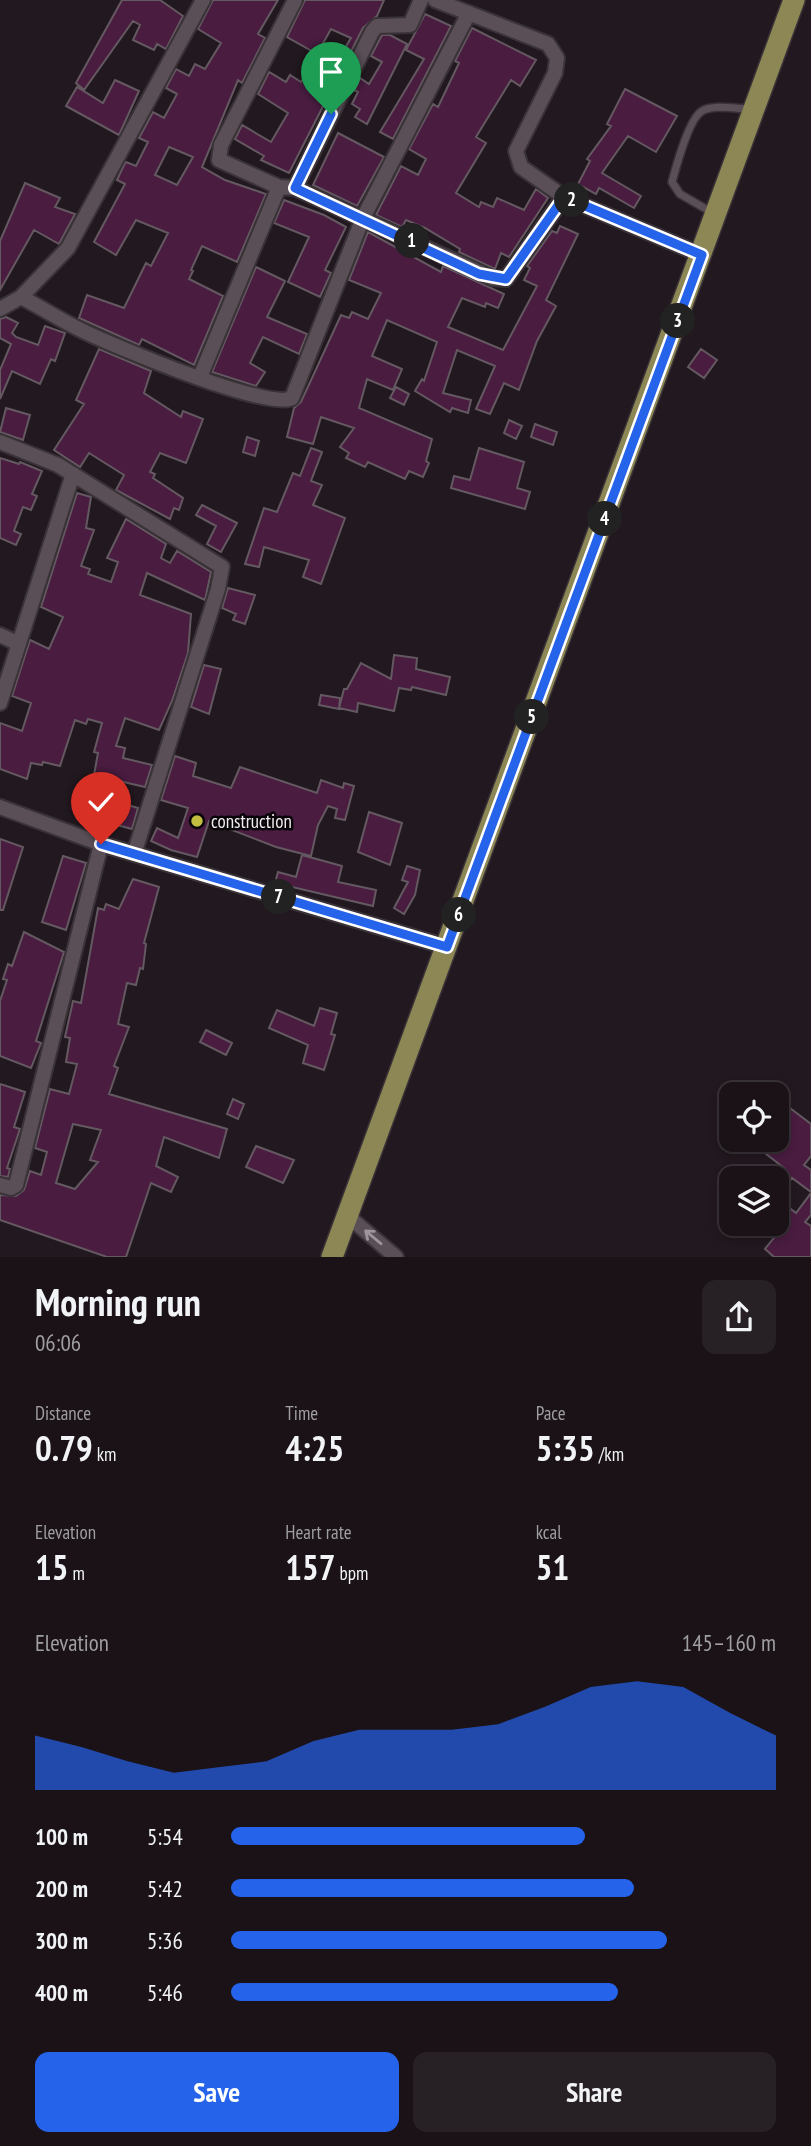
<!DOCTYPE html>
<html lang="en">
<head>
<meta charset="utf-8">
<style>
	:root { --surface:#1a1217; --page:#272024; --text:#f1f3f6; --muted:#9f9ea1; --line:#383236; --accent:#2563eb }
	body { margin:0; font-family:"PT Sans Narrow",sans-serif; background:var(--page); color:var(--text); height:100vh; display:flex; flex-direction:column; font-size:26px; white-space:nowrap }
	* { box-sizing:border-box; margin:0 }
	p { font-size:23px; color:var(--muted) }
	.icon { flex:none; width:38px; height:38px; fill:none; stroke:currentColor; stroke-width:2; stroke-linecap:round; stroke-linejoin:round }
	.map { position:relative; height:1257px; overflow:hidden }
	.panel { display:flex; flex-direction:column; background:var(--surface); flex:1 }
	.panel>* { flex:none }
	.tools { position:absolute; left:719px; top:1082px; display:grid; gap:14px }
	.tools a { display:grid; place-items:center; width:70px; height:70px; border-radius:14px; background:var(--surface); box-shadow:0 4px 10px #0003,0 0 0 2px var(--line); font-size:35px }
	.pin { position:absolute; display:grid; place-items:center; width:60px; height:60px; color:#fff; margin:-72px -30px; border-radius:50% 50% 50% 0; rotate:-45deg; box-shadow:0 0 7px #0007 }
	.pin .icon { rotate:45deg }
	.km { position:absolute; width:35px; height:35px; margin:-18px; border-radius:50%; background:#222; color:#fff; font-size:19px; line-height:35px; text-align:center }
	.round { display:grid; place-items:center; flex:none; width:74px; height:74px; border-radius:14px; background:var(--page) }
	.summary { display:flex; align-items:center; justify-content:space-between; height:119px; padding:0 35px }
	h1 { font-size:38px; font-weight:800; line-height:52px }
	.stats { display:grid; grid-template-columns:repeat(3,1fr); gap:10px; height:119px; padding:7px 35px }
	.stats div { display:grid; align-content:center }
	.stats b { font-size:35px; font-weight:800 }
	.stats small { font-size:19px; font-weight:400 }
	.stats p { font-size:19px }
	.chart { height:196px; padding:14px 35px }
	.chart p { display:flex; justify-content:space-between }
	.chart svg { width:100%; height:126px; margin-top:7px; fill:var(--accent); opacity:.7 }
	.button { display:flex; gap:14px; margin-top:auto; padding:14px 35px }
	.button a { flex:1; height:80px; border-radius:14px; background:var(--accent); color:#fff; font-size:28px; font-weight:800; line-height:80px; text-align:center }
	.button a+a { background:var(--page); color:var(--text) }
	ul { padding:0 35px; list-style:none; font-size:23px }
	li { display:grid; grid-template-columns:112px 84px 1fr; align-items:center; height:52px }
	li i { height:18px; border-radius:9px; background:var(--accent) }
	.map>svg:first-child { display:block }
</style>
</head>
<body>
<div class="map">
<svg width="811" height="1257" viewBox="0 0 811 1257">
	<rect width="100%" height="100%" fill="#22181f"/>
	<path fill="#491c40" stroke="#645961" stroke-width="2" fill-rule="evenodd" d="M122 0H160L183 16 166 49 157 44 154 50 133 40 140 25 133 21 84 90 76 83Z
		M213 0H278L258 34 265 38 242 83 238 80 202 167 225 180 266 194 237 262 202 246 191 270 193 271 189 279 223 296 194 365 142 339 139 345 79 318 87 295 124 308 146 263 151 266 168 233 136 220 116 255 94 242 125 184 117 180 124 165 126 162 136 166 148 142 139 138 153 112 164 118 177 94 166 88 176 69 189 76 195 64 205 69 221 43 198 29ZM169 147 193 157 177 185 155 175Z
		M305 0H384L377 16 363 28 289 173 261 160 264 156 235 139 242 125 271 142 288 113 258 94 269 72 286 82 290 75 301 82 320 53 336 63 351 38 331 29 317 54 287 37Z
		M425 14 451 26 393 139 380 132 424 59 406 50Z
		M472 28 536 60 520 86 511 80 476 137 486 143 456 193 479 207 481 202 493 207 497 198 524 210 536 189 548 198 509 257 501 253 495 269 459 252 460 249 425 228 406 220 402 227 376 215 401 166 418 175 426 159 409 149 433 104 438 107 459 63 455 61Z
		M382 35H390L407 44 367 124 355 117 360 109 352 104 358 92 354 90 360 78 369 84 382 62 371 56Z
		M115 80 139 91 119 135 66 106 77 87 103 103Z
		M625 89 677 116 656 152 628 136 602 173 641 196 634 208 599 188 596 194 578 184 590 161 587 159 611 126 607 124Z
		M338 133 384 157 357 206 313 185Z
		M25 183 60 198 55 207 75 214 59 244 34 230 0 290V241Z
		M284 200 324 215 346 227 325 270 331 273 320 297 288 282 309 237 274 223Z
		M560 226 578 234 546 300 556 306 537 341 519 390 504 383 490 414 476 409 495 366 457 350 443 393 471 400 468 413 452 408 450 412 415 391 422 379 424 381 437 342 387 320 372 356 402 369 393 390 367 379 359 408 432 439 426 461 429 463 423 477 409 471 405 479 368 462 365 467 346 458 349 453 340 447 354 428 321 417 313 444 287 437 294 408 301 402 341 315 349 318 352 312 368 319 381 293 349 280 368 232 441 272 443 266 504 294 498 308 486 303 485 307 462 298 448 327 503 350 537 286 524 280 530 268 527 266 552 231 557 233Z
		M256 267 285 281 267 317 307 334 299 354 263 337 250 363 265 372 256 386 212 372Z
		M6 317 18 323 12 333 16 337 38 345 45 326 65 333 55 361 51 359 40 384 12 371 0 399V370L11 344 0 338V319Z
		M99 349 151 371 144 393 181 417 183 411 203 419 186 463 160 453 150 472 155 474 153 478 183 498 179 510 174 508 170 519 116 490 124 475 89 453 80 467 54 450 84 404 76 400Z
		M701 349 717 360 704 378 688 367Z
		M396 387 409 394 404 405 390 398Z
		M6 408 30 415 23 440 0 432Z
		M509 420 522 426 516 439 504 433Z
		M535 424 557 432 553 445 531 437Z
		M247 437 259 441 255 456 243 452Z
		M311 448 322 452 311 481 322 485 313 505 345 518 321 584 303 577 309 560 264 547 259 567 245 564 264 508 277 512 293 473 300 476Z
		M479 448 524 462 517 488 530 492 525 509 451 488 454 476 470 480Z
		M0 458 19 464 20 462 42 471 32 494 37 496 31 510 23 507 14 531 21 534 16 545 0 538Z
		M77 493 91 497 86 528 94 530 81 566 90 569 88 574 111 582 118 562 107 558 126 519 166 544 161 558 170 563 177 551 211 572 205 600 147 573 140 595 191 614 188 653 172 701 159 730 125 718 116 746 125 748 123 758 152 765 145 787 94 775 98 753 94 752 102 723 88 719 86 724 75 720 60 766 43 762 42 765 31 763 27 779 0 769V723L22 731 31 703 12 696 30 640 49 649 63 617 41 607Z
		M202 505 237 523 221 552 207 544 216 526 196 515Z
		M228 588 255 595 245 624 233 620 236 614 222 608Z
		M394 655 417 658 416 669 450 677 446 695 412 687 411 690 399 688 394 711 358 703 357 712 339 708 344 689H347L361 663 391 679Z
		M204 665 221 669 209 714 191 707Z
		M321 695 340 698 339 709 319 705Z
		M175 756 196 763 193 776 231 788 240 767 317 793 321 780 343 788 344 783 354 786 345 820 335 818 337 809 328 806 318 825 311 856 276 847 209 821 197 857 171 850 151 841 157 828 178 838 188 808 161 800Z
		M83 792 138 808 132 829 77 814Z
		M369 812 402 823 390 865 358 852Z
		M0 839 23 847 3 910H0Z
		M302 855 342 866 338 882 376 890 373 906 275 883 278 872 296 877Z
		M63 856 86 863 66 930 42 922Z
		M407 866 420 870 415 895 404 914 394 908 408 882 402 880Z
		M133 879 159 887 144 943 146 944 143 969 140 968 136 985 127 983 118 1024 129 1027 114 1066 118 1068 109 1094 227 1129 219 1158 164 1137 156 1166 178 1177 171 1192 151 1183 126 1257H107L0 1220V1195L16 1196 24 1190 30 1171 41 1175 47 1152 35 1148 50 1089 69 1094 77 1064 66 1062 70 1038 65 1037 73 1001 81 1003 98 908 104 910 106 904 119 909ZM73 1124 101 1130 90 1160 98 1162 75 1189 56 1183Z
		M24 932 64 952 36 1041 41 1043 31 1068 0 1056V1001L7 980 3 979 8 964 12 966Z
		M320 1008 337 1013 331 1034 335 1035 324 1070 303 1063 308 1045 269 1028 277 1010 314 1026Z
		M206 1030 232 1043 226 1055 200 1042Z
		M0 1084 25 1092 14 1127 20 1129 7 1168 10 1169 8 1177 0 1176Z
		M233 1099 244 1104 238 1119 227 1114Z
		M786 1105 811 1124V1156L804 1165 811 1170V1192L792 1178 777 1198V1177L784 1168 747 1139H777V1116Z
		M256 1146 294 1160 283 1183 246 1167Z
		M811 1193V1215L805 1222 811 1226V1257H774L765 1249 785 1224 777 1218V1198L796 1213Z"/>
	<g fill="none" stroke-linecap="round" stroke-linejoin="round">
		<defs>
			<path id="lane" d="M713 213 680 194 672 182C676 167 689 118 702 111 714 104 737 109 751 109"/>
			<path id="street" d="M295 0 221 145 219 160 279 187 295 188 492 278 506 279 564 197
				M435 0 548 44 557 58 555 73 516 151 521 167 564 197 702 255
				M295 188 372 32 377 26 410 25 421 0
				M21 297C42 308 62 321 83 331 114 346 268 411 292 398L363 218 469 13
				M0 309 21 297 68 248 203 0
				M200 377 279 187
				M0 442 58 465 222 567 218 589 134 854
				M0 635 19 644
				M0 703 73 474
				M0 807 101 844 447 947
				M0 1185 11 1188 16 1185 101 844
				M349 1217 396 1257"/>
			<path id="primary" d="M332 1257 794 0"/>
		</defs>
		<use href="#lane" stroke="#393237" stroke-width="10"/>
		<use href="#street" stroke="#393237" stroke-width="18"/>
		<use href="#primary" stroke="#393237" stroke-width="24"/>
		<use href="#lane" stroke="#5a4f57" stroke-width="7"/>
		<use href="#street" stroke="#5a4f57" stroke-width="14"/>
		<use href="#primary" stroke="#8d8755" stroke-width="21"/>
	</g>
	<defs><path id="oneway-shaft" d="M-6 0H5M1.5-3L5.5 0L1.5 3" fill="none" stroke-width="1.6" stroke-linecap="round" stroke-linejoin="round" transform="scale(1.75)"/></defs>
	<use stroke="#9e959c" href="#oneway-shaft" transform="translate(373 1237) rotate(-140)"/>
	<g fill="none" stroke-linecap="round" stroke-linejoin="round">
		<defs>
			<path id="route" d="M101 844 447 947 702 255 564 197 506 279 479 274 295 188 331 114"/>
		</defs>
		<use href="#route" stroke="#fff" stroke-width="14"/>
		<use href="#route" stroke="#2563eb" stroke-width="9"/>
	</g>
	<circle fill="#c1bd40" stroke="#080508" stroke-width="2.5" cx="197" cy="821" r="7"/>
	<g text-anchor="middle" stroke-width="5" stroke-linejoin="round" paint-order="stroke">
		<g font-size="19" fill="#f2ebf0" stroke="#080508" text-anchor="start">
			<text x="211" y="828">construction</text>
		</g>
	</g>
</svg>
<div class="tools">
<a><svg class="icon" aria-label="locate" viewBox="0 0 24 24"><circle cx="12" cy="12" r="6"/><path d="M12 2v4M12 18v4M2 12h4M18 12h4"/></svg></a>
<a><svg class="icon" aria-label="layers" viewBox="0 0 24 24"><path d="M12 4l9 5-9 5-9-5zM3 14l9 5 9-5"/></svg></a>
</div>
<div class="pin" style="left:331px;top:114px;background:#1e9e55"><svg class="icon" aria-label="arrive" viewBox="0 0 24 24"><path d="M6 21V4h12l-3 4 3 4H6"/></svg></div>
<div class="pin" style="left:101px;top:844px;background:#d93025"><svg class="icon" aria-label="check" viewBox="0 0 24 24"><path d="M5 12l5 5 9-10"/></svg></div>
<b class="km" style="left:412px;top:241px">1</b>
<b class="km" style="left:572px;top:200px">2</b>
<b class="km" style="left:678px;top:321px">3</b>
<b class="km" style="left:605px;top:519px">4</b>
<b class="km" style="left:532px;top:717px">5</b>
<b class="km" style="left:459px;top:915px">6</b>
<b class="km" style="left:279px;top:897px">7</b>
</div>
<section class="panel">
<div class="summary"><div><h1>Morning run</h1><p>06:06</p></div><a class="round"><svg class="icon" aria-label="share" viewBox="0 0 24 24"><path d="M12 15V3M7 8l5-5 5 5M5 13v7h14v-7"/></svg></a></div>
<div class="stats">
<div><p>Distance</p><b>0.79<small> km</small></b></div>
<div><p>Time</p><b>4:25</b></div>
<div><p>Pace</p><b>5:35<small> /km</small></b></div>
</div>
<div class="stats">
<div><p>Elevation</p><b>15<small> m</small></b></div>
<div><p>Heart rate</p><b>157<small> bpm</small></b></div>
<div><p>kcal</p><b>51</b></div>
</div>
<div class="chart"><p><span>Elevation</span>145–160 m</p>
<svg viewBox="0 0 160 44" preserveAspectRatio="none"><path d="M0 44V25L10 29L20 34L30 38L40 36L50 34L60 27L70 23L80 23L90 23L100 21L110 15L120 8L130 6L140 8L150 17L160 25V44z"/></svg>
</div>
<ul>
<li><b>100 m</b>5:54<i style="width:65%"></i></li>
<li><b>200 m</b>5:42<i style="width:74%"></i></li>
<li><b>300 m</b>5:36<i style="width:80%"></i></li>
<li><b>400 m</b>5:46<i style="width:71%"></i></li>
</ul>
<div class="button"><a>Save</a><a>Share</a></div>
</section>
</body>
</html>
